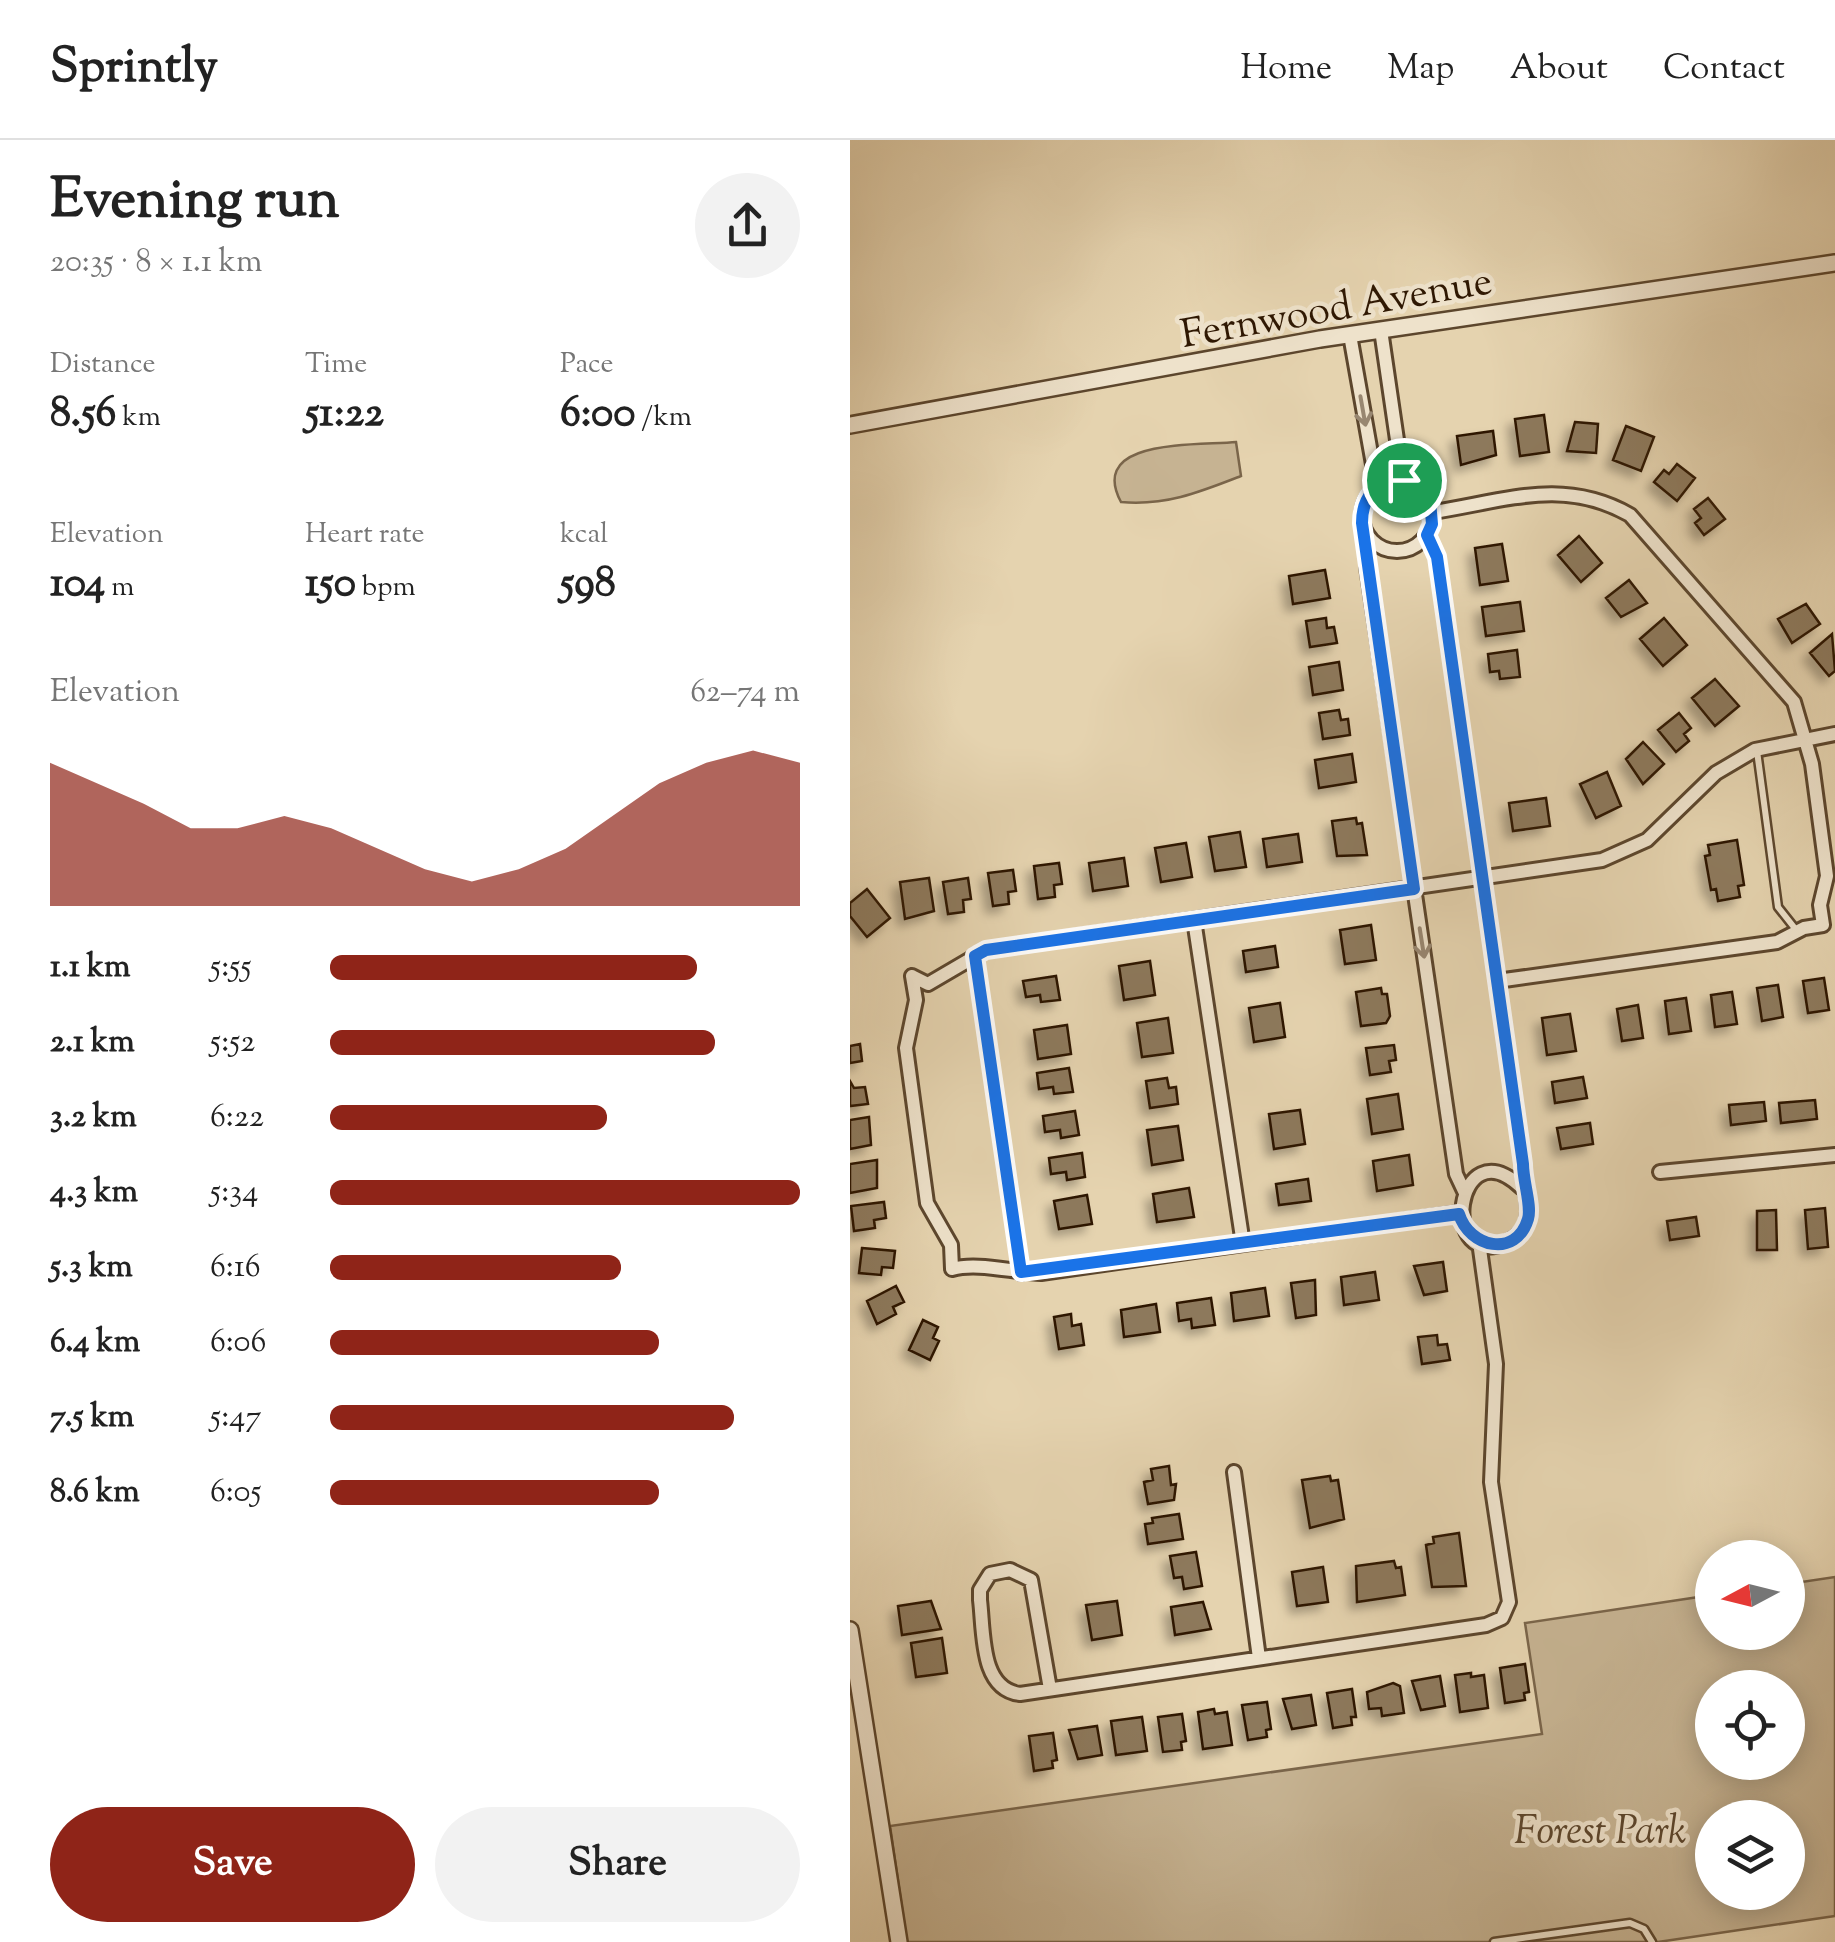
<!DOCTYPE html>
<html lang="en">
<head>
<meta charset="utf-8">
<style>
	:root { --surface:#fff; --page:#f2f2f2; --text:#222; --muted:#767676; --line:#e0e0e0; --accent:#8f2418 }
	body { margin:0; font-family:"Sorts Mill Goudy",serif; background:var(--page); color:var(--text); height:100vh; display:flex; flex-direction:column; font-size:38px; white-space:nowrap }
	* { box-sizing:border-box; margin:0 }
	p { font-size:32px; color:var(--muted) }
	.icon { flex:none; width:55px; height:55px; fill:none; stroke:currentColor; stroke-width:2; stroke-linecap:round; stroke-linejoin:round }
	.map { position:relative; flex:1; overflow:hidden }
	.details { display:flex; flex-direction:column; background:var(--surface); width:850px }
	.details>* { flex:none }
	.needle { width:65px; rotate:263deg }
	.tools { position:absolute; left:845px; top:1400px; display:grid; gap:20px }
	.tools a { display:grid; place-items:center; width:110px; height:110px; border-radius:50%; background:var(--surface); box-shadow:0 5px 25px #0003; font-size:50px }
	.pin { position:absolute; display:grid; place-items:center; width:85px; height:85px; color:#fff; margin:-42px; border:5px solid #fff; border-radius:50%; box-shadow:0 2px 10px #0007 }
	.round { display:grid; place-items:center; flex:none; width:105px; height:105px; border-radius:52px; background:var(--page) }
	.overview { display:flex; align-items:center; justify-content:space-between; height:170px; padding:0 50px }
	h1 { font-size:55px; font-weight:700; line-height:75px }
	.stats { display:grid; grid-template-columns:repeat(3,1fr); gap:15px; height:170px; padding:10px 50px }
	.stats div { display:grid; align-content:center }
	.stats b { font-size:42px; font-weight:700 }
	.stats small { font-size:28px; font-weight:400 }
	.stats p { font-size:28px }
	.chart { height:280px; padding:20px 50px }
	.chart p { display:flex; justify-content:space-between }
	.chart svg { width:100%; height:180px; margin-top:10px; fill:var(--accent); opacity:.7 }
	.action { display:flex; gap:20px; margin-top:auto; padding:20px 50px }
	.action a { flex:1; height:115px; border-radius:60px; background:var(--accent); color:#fff; font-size:40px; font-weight:700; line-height:115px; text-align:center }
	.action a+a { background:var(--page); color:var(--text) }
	ul { padding:0 50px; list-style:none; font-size:32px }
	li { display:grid; grid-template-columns:160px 120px 1fr; align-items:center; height:75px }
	li i { height:25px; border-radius:12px; background:var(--accent) }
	header { display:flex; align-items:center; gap:60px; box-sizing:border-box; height:140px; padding:0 50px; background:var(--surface); border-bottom:2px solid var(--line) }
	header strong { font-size:48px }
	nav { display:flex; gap:55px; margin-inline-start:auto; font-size:35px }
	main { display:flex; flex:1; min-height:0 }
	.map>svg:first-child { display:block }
</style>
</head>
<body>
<header>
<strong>Sprintly</strong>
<nav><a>Home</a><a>Map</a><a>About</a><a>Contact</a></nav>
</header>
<main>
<section class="details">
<div class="overview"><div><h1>Evening run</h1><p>20:35 · 8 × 1.1 km</p></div><a class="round"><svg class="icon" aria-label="share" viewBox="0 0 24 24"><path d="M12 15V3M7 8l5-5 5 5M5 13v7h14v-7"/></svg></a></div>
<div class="stats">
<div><p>Distance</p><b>8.56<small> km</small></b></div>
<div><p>Time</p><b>51:22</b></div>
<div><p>Pace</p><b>6:00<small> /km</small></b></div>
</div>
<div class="stats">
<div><p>Elevation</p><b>104<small> m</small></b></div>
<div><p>Heart rate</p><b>150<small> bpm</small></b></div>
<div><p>kcal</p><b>598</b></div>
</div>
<div class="chart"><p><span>Elevation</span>62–74 m</p>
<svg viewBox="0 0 160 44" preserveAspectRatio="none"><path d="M0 44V9L10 14L20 19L30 25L40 25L50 22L60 25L70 30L80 35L90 38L100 35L110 30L120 22L130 14L140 9L150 6L160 9V44z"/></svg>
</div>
<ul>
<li><b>1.1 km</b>5:55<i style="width:78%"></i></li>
<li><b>2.1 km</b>5:52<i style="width:82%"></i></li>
<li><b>3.2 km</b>6:22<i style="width:59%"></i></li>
<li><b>4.3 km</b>5:34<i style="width:100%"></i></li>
<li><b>5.3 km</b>6:16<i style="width:62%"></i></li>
<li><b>6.4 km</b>6:06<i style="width:70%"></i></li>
<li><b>7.5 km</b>5:47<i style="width:86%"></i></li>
<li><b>8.6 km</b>6:05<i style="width:70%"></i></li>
</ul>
<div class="action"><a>Save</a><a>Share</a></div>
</section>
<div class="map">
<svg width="985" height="1802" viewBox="0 0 985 1802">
	<defs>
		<filter id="shadow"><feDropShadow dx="-7" dy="7" stdDeviation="5" flood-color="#0004"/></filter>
	</defs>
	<rect width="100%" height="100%" fill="#e5d3af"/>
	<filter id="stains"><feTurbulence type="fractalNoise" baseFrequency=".002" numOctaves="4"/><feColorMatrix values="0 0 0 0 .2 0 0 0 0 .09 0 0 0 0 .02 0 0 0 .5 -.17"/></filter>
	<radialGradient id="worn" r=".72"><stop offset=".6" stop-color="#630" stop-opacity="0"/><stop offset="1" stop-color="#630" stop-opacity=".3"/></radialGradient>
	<path fill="#c6b392" stroke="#7a654a" stroke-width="2.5" fill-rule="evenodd" d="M386 302 391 336C350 352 316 366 271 362 237 298 347 306 386 302Z
		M985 1437V1776L808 1802H57L40 1686 692 1594 675 1483 862 1455V1492H938V1444ZM862 1548H938V1622H862ZM862 1678H938V1752H862Z"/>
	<path fill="#8d795c" stroke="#2e1702" stroke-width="2.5" filter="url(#shadow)" d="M694 275 699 312 670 316 665 279Z
		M725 282 748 284 746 313 717 311Z
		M776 286 804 297 791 331 763 320Z
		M643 291 646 315 611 325 607 296Z
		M827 324 845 338 827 361 804 342 814 330 819 334Z
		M858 358 875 379 854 395 845 383 851 378 844 369Z
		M729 396 752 423 731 442 708 415Z
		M652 404 658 441 630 445 625 408Z
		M475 430 480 458 443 464 439 436Z
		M779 440 797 463 771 477 756 458Z
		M670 462 674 491 636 496 632 467Z
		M956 464 970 484 942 503 928 479Z
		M476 478 477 488 484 487 487 503 460 507 456 481Z
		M814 478 837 505 813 526 790 499Z
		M982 494 985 531 979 536 960 513Z
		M667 510 670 537 650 539 649 531 640 532 638 514Z
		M489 522 493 550 463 555 459 527Z
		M865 539 889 566 865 586 842 558Z
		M489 570 491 580 498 579 500 595 473 599 469 573Z
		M829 573 841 588 834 594 839 601 826 612 808 590Z
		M793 602 814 624 793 644 776 619Z
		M502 614 506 642 469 648 465 620Z
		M757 632 771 666 746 678 730 644Z
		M696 658 700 686 663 691 659 663Z
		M506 678 507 684 512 683 517 715 487 716 482 681Z
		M390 692 396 727 365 731 359 697Z
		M448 694 452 722 417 727 413 699Z
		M887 700 894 745 888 746 890 757 868 761 866 749 861 750 855 716 860 715 858 705Z
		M336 703 342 737 311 742 305 708Z
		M274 718 278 746 243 751 239 723Z
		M209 723 212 744 204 745 205 757 188 759 184 726Z
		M163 730 166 751 158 752 159 764 143 766 138 733Z
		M79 738 84 771 55 779 50 742Z
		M118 738 121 759 113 760 114 772 98 774 93 742Z
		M17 749 40 778 17 797 0 776V763Z
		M521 785 526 820 495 824 490 790Z
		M425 806 428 827 396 832 393 811Z
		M300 821 305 855 274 860 269 826Z
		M206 836 210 860 191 862 190 855 176 857 173 841Z
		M974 838 979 870 958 873 953 841Z
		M928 845 933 877 912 881 907 848Z
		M531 848 532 854H537L540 876 536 883 511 886 506 852Z
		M882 852 887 884 865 887 861 855Z
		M836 858 841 891 819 894 815 861Z
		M430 863 435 897 404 902 399 868Z
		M788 865 793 898 772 901 767 869Z
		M720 874 726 911 697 915 692 878Z
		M318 878 323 913 292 917 287 883Z
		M217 885 221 914 188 919 184 890Z
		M10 904 12 921 0 923V906Z
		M544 905 546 920 539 921 541 932 520 935 516 908Z
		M219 928 223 952 204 954 203 947 189 949 187 933Z
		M733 937 737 958 705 963 702 942Z
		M317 938 319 948 326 947 328 964 300 968 296 941Z
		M0 941 4 948 15 947 18 964 0 966Z
		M548 954 553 989 522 994 517 959Z
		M965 960 967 979 931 983 929 963Z
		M914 962 916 981 881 985 879 965Z
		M450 970 455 1004 424 1009 419 974Z
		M225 971 229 995 211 998 210 990 195 992 193 976Z
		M19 977 21 1005 0 1009V980Z
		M740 983 743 1004 711 1009 707 988Z
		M328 986 333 1020 302 1025 297 990Z
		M232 1013 235 1037 217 1040 216 1032 201 1034 199 1018Z
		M559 1015 563 1045 527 1051 523 1021Z
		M27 1020V1048L0 1053V1024Z
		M458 1039 461 1061 429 1065 426 1044Z
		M339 1048 344 1077 307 1082 303 1054Z
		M237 1055 242 1084 209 1089 204 1061Z
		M34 1062 36 1078 24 1080 25 1088 4 1091 1 1066Z
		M975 1068 978 1107 958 1109 955 1070Z
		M926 1070 927 1110H907V1071Z
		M846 1077 849 1096 820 1100 817 1081Z
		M12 1108 45 1111 43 1128 32 1127 31 1135 9 1133Z
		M593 1122 597 1151 574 1155 564 1126Z
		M525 1132 529 1160 494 1165 491 1137Z
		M465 1140 466 1175 446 1178 441 1143Z
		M46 1146 54 1162 43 1167 46 1174 27 1184 17 1161Z
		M415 1148 419 1176 384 1181 381 1153Z
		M361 1158 365 1185 342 1188 341 1179 329 1181 327 1163Z
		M306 1164 310 1192 274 1197 271 1170Z
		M221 1174 222 1186 231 1184 234 1205 209 1209 204 1177Z
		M73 1180 88 1187 83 1198 89 1201 80 1220 59 1210Z
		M587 1195 588 1205 597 1204 600 1220 572 1224 568 1197Z
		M319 1326 321 1345 326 1344 324 1360 298 1364 294 1342 303 1340 301 1329Z
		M480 1336 481 1341 488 1340 494 1379 460 1388 452 1340Z
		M329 1374 333 1399 298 1404 295 1384 303 1383 302 1378Z
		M609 1393 616 1446 582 1447 576 1405 584 1403 583 1397Z
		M346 1412 352 1446 334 1449 332 1437 324 1438 320 1416Z
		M544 1421 546 1428 551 1427 555 1455 507 1462 506 1426Z
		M473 1427 478 1462 447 1466 442 1432Z
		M81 1461 91 1489 52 1495 48 1466Z
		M267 1461 272 1495 242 1500 236 1465Z
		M353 1462 361 1489 325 1495 321 1467Z
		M92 1498 97 1533 66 1537 61 1503Z
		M675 1524 679 1552 674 1553 675 1560 655 1563 650 1528Z
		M621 1533V1537L634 1535 638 1568 610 1572 605 1535Z
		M590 1536 595 1566 571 1570 562 1541Z
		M543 1543 550 1546 554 1573 532 1576 531 1568 519 1569 517 1552Z
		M502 1549 506 1577H501L502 1585 483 1588 477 1553Z
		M461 1555 466 1585 442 1589 433 1559Z
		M417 1562 421 1589 416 1590 417 1597 398 1600 392 1565Z
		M364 1569 365 1574 377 1572 382 1605 353 1609 348 1572Z
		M332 1574 336 1601 331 1602 332 1610 313 1612 308 1577Z
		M292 1577 297 1611 266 1615 261 1581Z
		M247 1586 252 1615 228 1619 219 1590Z
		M203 1593 207 1620 202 1621 203 1628 184 1631 179 1596Z"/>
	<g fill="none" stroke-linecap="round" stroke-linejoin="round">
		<defs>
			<path id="service" d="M907 611 928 767 947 791
				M644 1802 780 1783 794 1789 802 1802"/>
			<path id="minor" d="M531 190 553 341
				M500 195 527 347
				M512 376a35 35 0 1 1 70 0a35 35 0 1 1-70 0Z
				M583 372C655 361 713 337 780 375L944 562 962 624 977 736 970 765 973 785 954 788 927 802 647 841
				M517 394V427L606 1034 614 1051
				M577 395 587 417 673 1024C672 1051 692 1085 659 1101 587 1138 604 983 672 1048
				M344 780 393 1104
				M125 815 171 1133
				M62 836 78 844 136 810 752 720 797 700 866 633 905 610 985 594
				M62 836 66 860 56 908 77 1063 101 1105 102 1129C127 1122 162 1132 191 1133L609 1073
				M810 1032 985 1015
				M384 1332 409 1518
				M200 1549 181 1440 160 1430 140 1434 130 1450V1460C134 1493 130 1549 170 1554L636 1485 652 1478 659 1462 641 1342 646 1224 629 1102"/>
			<path id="tertiary" d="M0 285 470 199 985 123
				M0 1490 49 1802"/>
		</defs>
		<use href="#service" stroke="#5c462d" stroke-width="11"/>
		<use href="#minor" stroke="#5c462d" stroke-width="18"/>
		<use href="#tertiary" stroke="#5c462d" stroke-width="20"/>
		<use href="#service" stroke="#eee2cb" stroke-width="6"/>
		<use href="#minor" stroke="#eee2cb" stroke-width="12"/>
		<use href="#tertiary" stroke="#eee2cb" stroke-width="15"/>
	</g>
	<defs><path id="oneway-shaft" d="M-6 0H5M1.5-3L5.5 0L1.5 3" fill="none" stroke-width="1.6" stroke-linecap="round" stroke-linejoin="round" transform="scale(2.5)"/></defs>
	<g stroke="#988771">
		<use href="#oneway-shaft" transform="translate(513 271) rotate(80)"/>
		<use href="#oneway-shaft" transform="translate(572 803) rotate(81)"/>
	</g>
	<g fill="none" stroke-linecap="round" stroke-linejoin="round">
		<defs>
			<path id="route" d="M542 340 564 344 580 361 582 384 577 395 587 417 673 1024C673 1042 682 1066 678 1079 666 1119 619 1107 609 1074L171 1132 125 816 136 810 564 749 512 383C512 361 521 347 542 340Z"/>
		</defs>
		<use href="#route" stroke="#fff" stroke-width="20"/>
		<use href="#route" stroke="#1a73e8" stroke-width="12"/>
	</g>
	<g text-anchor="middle" stroke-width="9" stroke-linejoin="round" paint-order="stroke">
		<g font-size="40" fill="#2e1702" stroke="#eee2cb">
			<text transform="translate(486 166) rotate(-10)" y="14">Fernwood Avenue</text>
		</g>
		<g font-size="40" font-style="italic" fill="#5c462d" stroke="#eee2cb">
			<text x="750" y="1703">Forest Park</text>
		</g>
	</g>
	<rect width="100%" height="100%" filter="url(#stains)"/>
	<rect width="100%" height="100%" fill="url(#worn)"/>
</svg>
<div class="tools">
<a><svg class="needle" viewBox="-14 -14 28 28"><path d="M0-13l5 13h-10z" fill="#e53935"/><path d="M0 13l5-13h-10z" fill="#767676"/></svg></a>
<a><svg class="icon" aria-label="locate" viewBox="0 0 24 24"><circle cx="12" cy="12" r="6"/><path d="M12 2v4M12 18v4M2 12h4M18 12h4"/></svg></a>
<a><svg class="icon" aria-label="layers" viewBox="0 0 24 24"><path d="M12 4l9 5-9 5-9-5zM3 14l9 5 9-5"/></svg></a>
</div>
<div class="pin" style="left:554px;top:340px;background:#1e9e55"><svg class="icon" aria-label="arrive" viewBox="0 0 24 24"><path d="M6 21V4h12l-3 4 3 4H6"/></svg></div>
</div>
</main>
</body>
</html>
